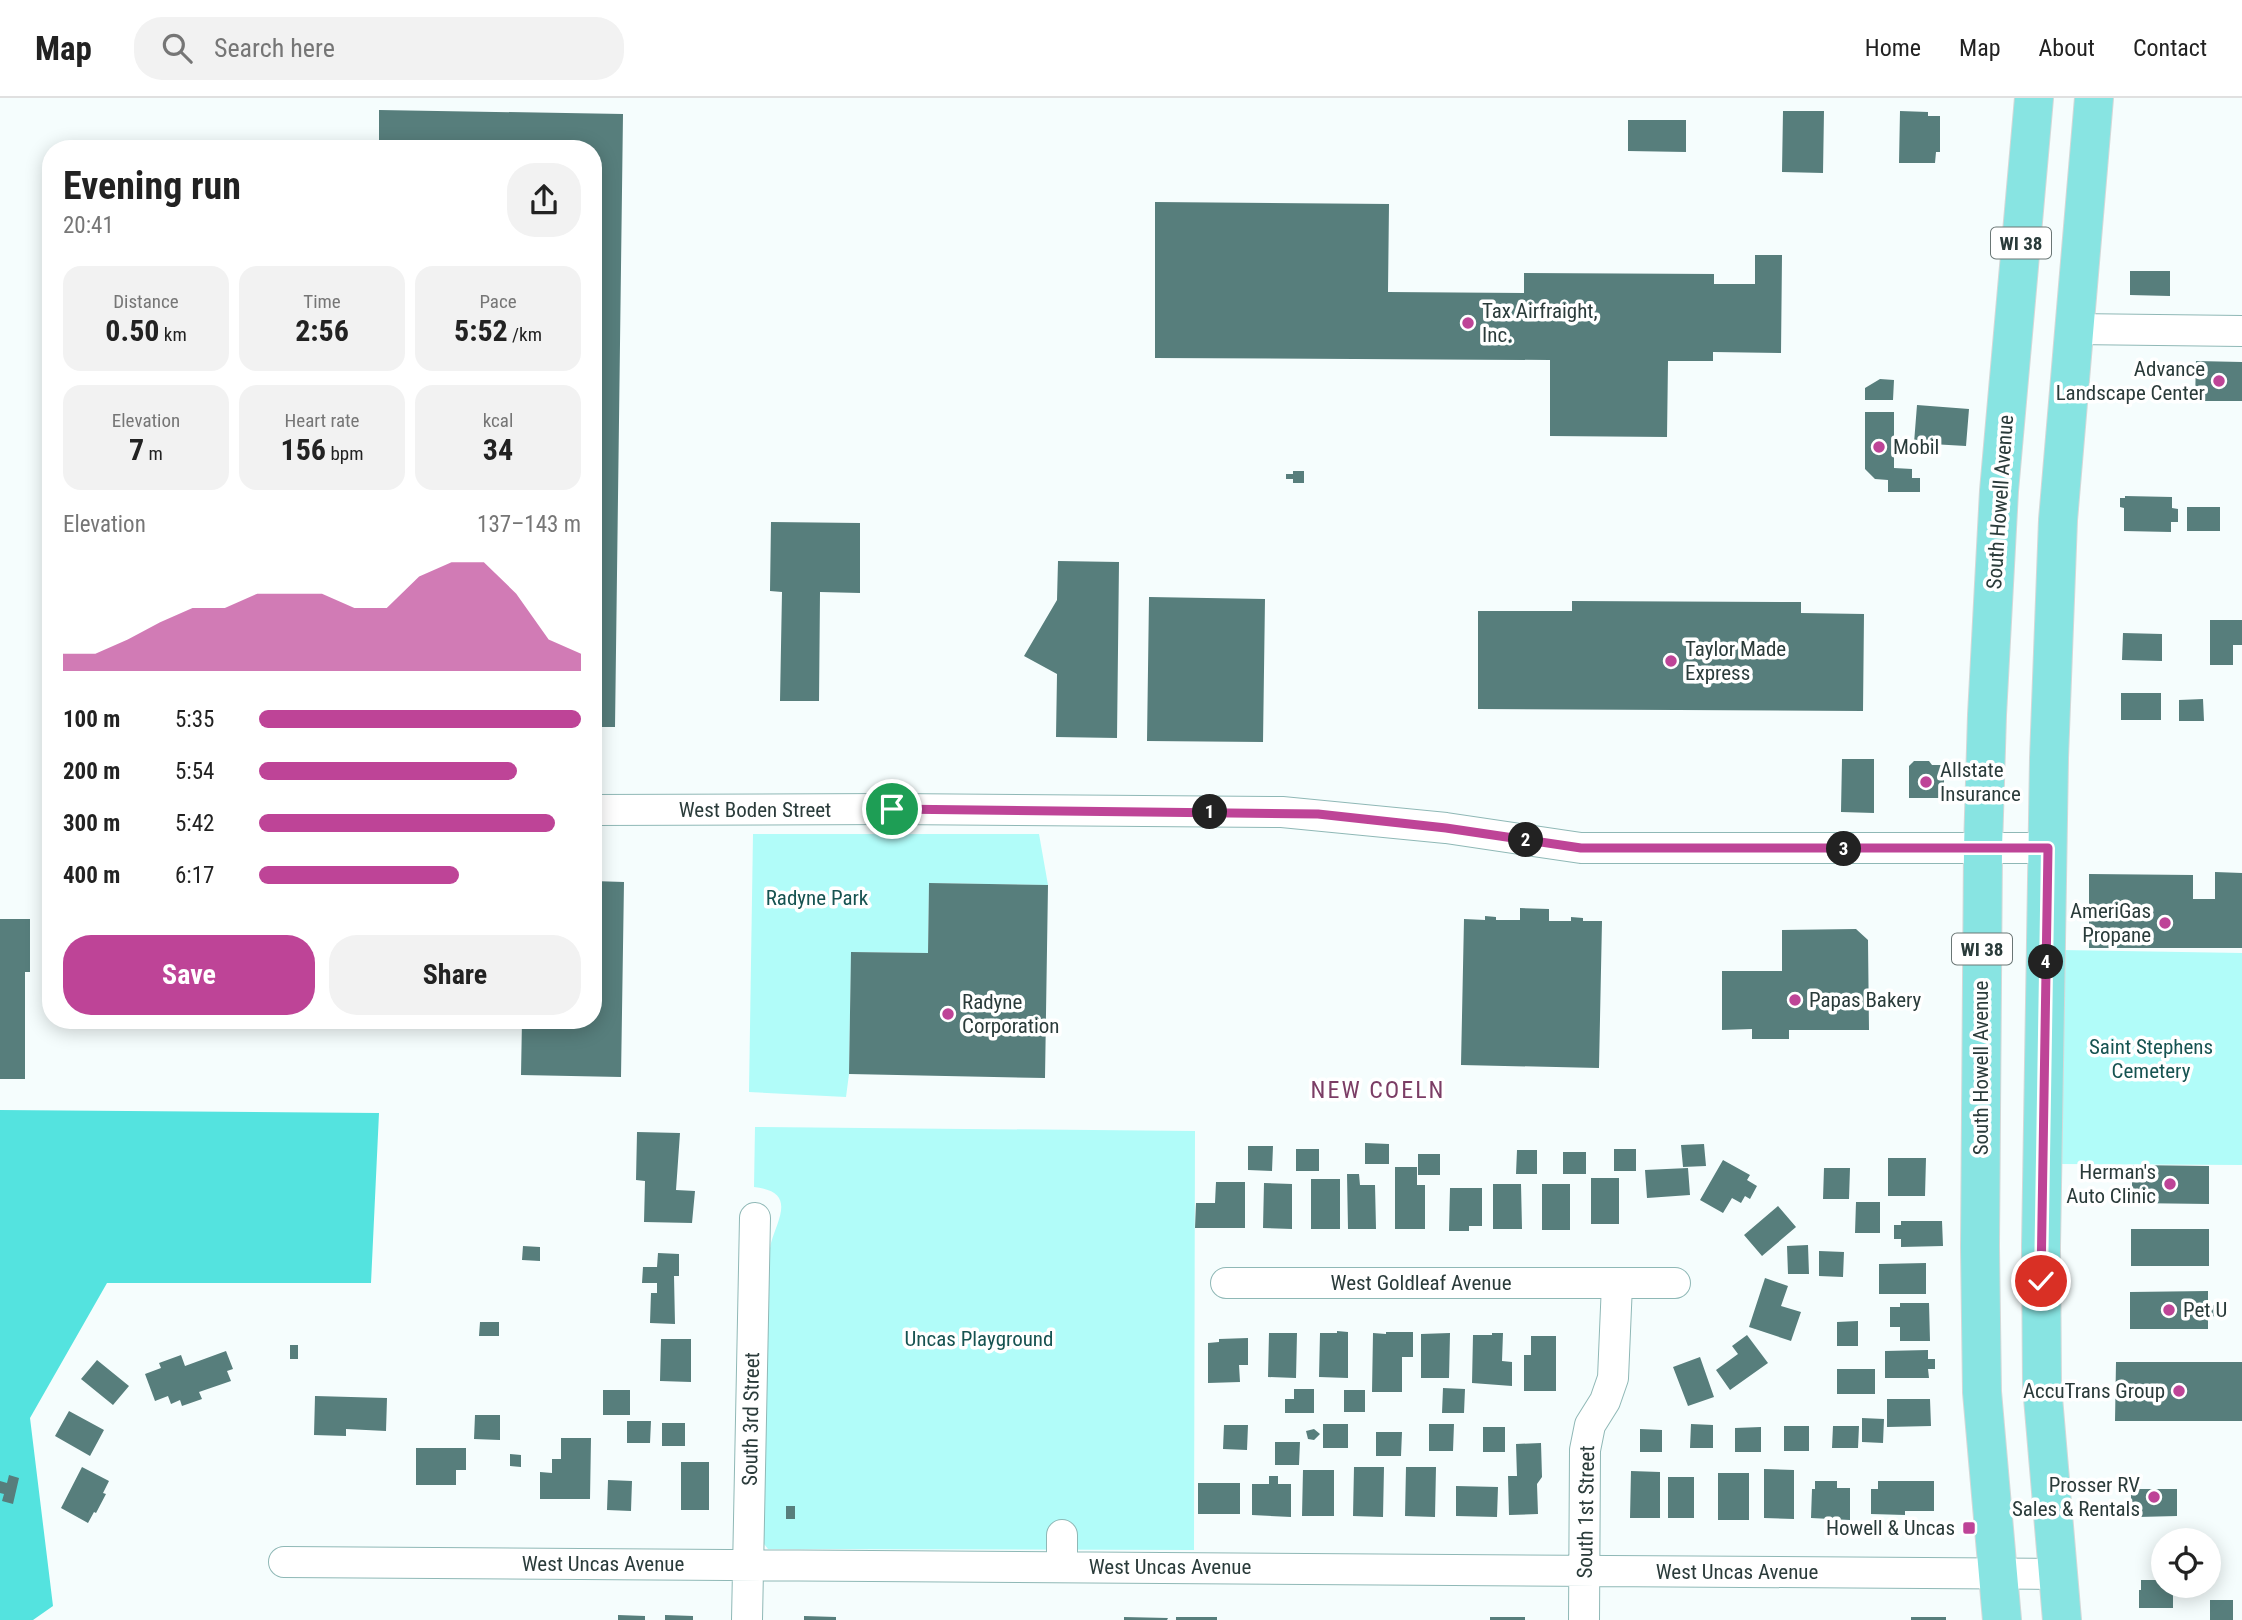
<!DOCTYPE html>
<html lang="en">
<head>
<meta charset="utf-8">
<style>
	:root { --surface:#fff; --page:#f2f2f2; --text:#222; --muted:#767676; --line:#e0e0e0; --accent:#be4497 }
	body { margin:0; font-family:"Roboto Condensed",sans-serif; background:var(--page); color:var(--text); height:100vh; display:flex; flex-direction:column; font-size:26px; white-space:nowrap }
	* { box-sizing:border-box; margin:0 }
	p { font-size:23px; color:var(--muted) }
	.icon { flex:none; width:38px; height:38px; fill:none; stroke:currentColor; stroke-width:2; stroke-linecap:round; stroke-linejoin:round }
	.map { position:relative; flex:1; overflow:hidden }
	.drawer { position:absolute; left:42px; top:42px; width:560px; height:889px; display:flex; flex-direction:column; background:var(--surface); border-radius:28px; box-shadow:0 4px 18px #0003 }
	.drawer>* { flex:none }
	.tools { position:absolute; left:2151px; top:1430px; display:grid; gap:14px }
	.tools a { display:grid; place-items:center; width:70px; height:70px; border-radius:50%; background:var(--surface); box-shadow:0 4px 18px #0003; font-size:35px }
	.pin { position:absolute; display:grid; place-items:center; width:60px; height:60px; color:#fff; margin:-30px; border:4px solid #fff; border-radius:50%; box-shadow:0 2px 7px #0007 }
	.km { position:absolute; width:35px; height:35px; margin:-18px; border-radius:50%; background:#222; color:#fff; font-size:19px; line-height:35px; text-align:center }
	.round { display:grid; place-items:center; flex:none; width:74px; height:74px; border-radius:28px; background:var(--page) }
	.overview { display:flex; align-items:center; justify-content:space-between; height:119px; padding:0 21px }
	h1 { font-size:38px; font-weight:700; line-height:52px }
	.figures { display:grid; grid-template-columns:repeat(3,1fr); gap:10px; height:119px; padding:7px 21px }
	.figures div { display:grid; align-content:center; border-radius:18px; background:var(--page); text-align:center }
	.figures b { font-size:30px; font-weight:700 }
	.figures small { font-size:19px; font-weight:400 }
	.figures p { font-size:19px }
	.chart { height:196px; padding:14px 21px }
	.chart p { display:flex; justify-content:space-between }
	.chart svg { width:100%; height:126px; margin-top:7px; fill:var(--accent); opacity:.7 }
	.cta { display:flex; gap:14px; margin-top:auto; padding:14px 21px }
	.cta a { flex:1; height:80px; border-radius:28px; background:var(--accent); color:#fff; font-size:28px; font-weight:700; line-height:80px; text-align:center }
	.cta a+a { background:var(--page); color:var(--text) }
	ul { padding:0 21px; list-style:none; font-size:23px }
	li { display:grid; grid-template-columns:112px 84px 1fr; align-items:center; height:52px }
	li i { height:18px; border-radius:9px; background:var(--accent) }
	header { display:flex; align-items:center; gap:42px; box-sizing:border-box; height:98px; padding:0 35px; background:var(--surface); border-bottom:2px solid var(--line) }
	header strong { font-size:33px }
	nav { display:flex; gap:38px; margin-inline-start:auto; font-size:24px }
	.search { width:490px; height:63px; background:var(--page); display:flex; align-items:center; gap:18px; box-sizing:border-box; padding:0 24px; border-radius:28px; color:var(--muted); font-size:26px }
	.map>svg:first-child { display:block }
</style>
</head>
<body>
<header>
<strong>Map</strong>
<div class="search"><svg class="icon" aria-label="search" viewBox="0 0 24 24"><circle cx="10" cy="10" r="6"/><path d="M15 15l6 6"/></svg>Search here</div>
<nav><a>Home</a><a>Map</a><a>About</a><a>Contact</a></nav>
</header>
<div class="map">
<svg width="2242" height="1522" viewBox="0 0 2242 1522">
	<rect width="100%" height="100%" fill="#f5fdfd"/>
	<path fill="#b1fcf9" d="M753 736H1039L1048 787 929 785 928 855 851 854 849 976 846 999 749 994Z
		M2061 852 2242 855V1067L2058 1066Z
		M755 1029 1195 1033 1194 1452 768 1451 764 1446 763 1439 769 1169C769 1161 769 1153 771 1145 778 1120 797 1094 754 1089Z"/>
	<path fill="#54e3df" d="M0 1012 379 1015 371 1185H107L30 1320 53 1508 33 1522H0Z"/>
	<path fill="#577e7c" d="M379 12 623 16 615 629H593V51H379Z
		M1783 13H1824L1823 75 1782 74Z
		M1900 13 1928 14V18H1940V54H1936L1935 65H1899Z
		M1628 22H1686V54L1628 53Z
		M1155 104 1389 106 1388 194 1524 195V175L1714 176V186H1755V157H1782L1781 255 1713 254V263H1668L1667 339 1550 338V262L1155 260Z
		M2130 173H2170V198L2130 197Z
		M2196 263 2242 264V303H2195Z
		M1880 281 1894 282 1893 302H1865V290Z
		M1917 307 1969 311 1966 348 1914 345Z
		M1865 314H1894V370L1912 371V380H1920V394H1888V382L1875 381 1865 371Z
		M1293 373H1304V385H1293V381H1286V376H1293Z
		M2125 398 2172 399V410L2178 411V424H2171V434L2124 433V410L2120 409V400H2125Z
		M2187 409H2220V433H2187Z
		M771 424 860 425V495L820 494 819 603H780L782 494 770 493Z
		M1058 463 1119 464 1117 640 1056 639 1057 576 1024 558 1057 502Z
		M1149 499 1265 501 1263 644 1147 643Z
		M1572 503 1801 504V515L1864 516 1863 613 1478 611V513H1572Z
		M2210 522H2242V547H2233V567H2210Z
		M2123 535 2162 536V563L2122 562Z
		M2121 595H2161V622H2121Z
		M2203 601 2204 623H2179V602Z
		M1842 661H1874V715L1841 714Z
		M1914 663H1929L1932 667H1944V700H1909V668Z
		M2215 774 2242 775V850H2089V776L2193 777V801H2215Z
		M593 783 624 784 621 979 521 977 522 922H593Z
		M929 785 1048 787 1045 980 849 976 851 854 928 855Z
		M1520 810 1549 811V823H1571V819L1583 820V823H1602L1599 970 1461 967 1464 821 1485 822V818L1496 819V822H1520Z
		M0 821H30V874H25V981H0Z
		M1856 831 1868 842 1869 932H1789V941H1752V931L1722 932V873H1782V832Z
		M377 922H456V929L377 928Z
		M637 1034 680 1035 676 1092 695 1093 692 1125 644 1124 645 1083 636 1082Z
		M1365 1045 1389 1046V1066H1365Z
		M1704 1046 1706 1068 1683 1069 1681 1047Z
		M1248 1048H1273L1272 1073 1248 1072Z
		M1296 1051H1319V1073H1296Z
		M1614 1051H1636V1073H1614Z
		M1517 1052H1537V1076H1516Z
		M1563 1054H1586V1076H1563Z
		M1418 1056H1440V1077H1418Z
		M1888 1060H1926L1925 1098H1888Z
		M1723 1062 1750 1077 1747 1082 1757 1088 1750 1101 1745 1098 1741 1105 1732 1100 1723 1115 1700 1102Z
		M2132 1067 2209 1068V1106L2132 1105Z
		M1395 1069H1417V1087H1425V1131H1395Z
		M1688 1070 1690 1097 1647 1100 1645 1072Z
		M1824 1070H1850L1849 1101H1823Z
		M1347 1076H1359L1360 1087H1375L1376 1131H1348Z
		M1591 1080H1619V1126H1591Z
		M1311 1081H1340V1131H1311Z
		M1216 1084H1245V1130H1195L1196 1105H1215Z
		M1264 1085 1292 1086V1131L1263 1130Z
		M1493 1086H1521L1522 1131H1493Z
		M1542 1086H1570V1132H1542Z
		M1450 1090H1482V1128H1469V1133H1449Z
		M1856 1104H1880V1135H1855Z
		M1778 1108 1796 1129 1762 1158 1744 1137Z
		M1901 1123H1942L1943 1148 1901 1149V1141H1894V1127H1901Z
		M2131 1131H2209V1168H2131Z
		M1808 1147 1809 1176H1788L1787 1148Z
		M523 1148 540 1149V1163L522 1162Z
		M1819 1153 1844 1154 1843 1179 1819 1178Z
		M658 1155 679 1156V1178H674L675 1226 650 1225 651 1195H657V1185H642L643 1169H657Z
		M1926 1165V1196H1879V1166Z
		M1765 1180 1788 1188 1781 1208 1801 1214 1791 1243 1749 1229Z
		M2208 1193V1231H2130V1194Z
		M1900 1205H1929L1930 1243H1900V1229H1890V1209H1900Z
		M2210 1207 2228 1208 2227 1219 2209 1218Z
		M1858 1223V1248H1837V1224Z
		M480 1224H499V1238H479Z
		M1337 1233 1348 1234V1280L1319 1279 1320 1235H1337Z
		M1386 1234H1413V1259H1402V1294H1372L1373 1235 1386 1236Z
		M1269 1235H1297L1296 1280 1268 1279Z
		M1450 1235 1449 1280H1421V1236Z
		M1492 1235H1503L1502 1263 1512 1264V1288L1472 1285 1473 1237H1492Z
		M1747 1237 1768 1265 1730 1292 1716 1272 1738 1256 1732 1248Z
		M1531 1238H1556V1293H1524V1257H1531Z
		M1248 1240V1267H1239L1240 1284 1208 1285V1245L1219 1244V1241Z
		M661 1241H691V1284L660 1283Z
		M290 1247H298V1261H290Z
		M1928 1252V1261H1935V1271H1928L1929 1280H1885V1253Z
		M226 1253 233 1271 227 1273 231 1283 199 1294 202 1301 182 1308 180 1302 171 1306 168 1298 155 1303 145 1276 161 1270 159 1265 181 1257 185 1268Z
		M1700 1259 1714 1299 1688 1308 1673 1269Z
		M97 1262 129 1288 113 1307 81 1281Z
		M2116 1264H2242V1323H2115Z
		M1837 1271H1875V1296H1837Z
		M1443 1290 1465 1291 1464 1315H1442Z
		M1294 1291H1314V1315H1285V1301H1294Z
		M603 1292H630V1317H603Z
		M1344 1292H1365V1314H1344Z
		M315 1298 387 1300 386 1333 346 1331V1338L314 1337Z
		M1887 1301H1930L1931 1328 1887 1329Z
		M69 1313 104 1332 90 1358 55 1338Z
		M475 1317H500V1342L474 1341Z
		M1862 1320 1884 1321 1883 1345 1862 1344Z
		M627 1323H651L650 1345H627Z
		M662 1325H685V1348H662Z
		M1323 1326H1348V1350H1323Z
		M1429 1326H1454L1453 1353H1429Z
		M1691 1326 1713 1327V1350H1690Z
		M1224 1327H1248L1247 1352 1223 1351Z
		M1784 1328H1809V1353H1784Z
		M1833 1328H1859L1858 1350H1832Z
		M1483 1329H1505V1354H1483Z
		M1761 1329V1354H1735V1330Z
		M1314 1331 1320 1336 1314 1342 1308 1341 1306 1333Z
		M1640 1331 1662 1332V1354H1640Z
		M1376 1334H1402L1401 1358H1376Z
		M561 1340H591L590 1401H540V1374L552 1375V1361H561Z
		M1275 1344H1300L1299 1367H1275Z
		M1541 1345 1542 1379 1537 1386 1538 1416 1509 1417 1508 1378H1517L1516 1346Z
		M416 1350H466V1372H456V1387H416Z
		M510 1356 521 1357V1369L510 1368Z
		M681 1364H709V1412H681Z
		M82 1369 109 1383 103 1395 106 1396 96 1415 94 1414 88 1425 61 1410Z
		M1354 1369H1384L1383 1419 1353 1418Z
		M1406 1369H1436L1435 1419 1405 1418Z
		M1764 1371 1794 1372V1421L1764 1420Z
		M1303 1372H1334V1418H1302Z
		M1631 1373 1660 1374V1420H1630Z
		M1718 1375H1749V1422H1718Z
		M9 1377 19 1380 13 1406 2 1403 4 1396 0 1395V1383L7 1385Z
		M1269 1378H1278V1386H1291V1419L1252 1417V1386H1269Z
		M1668 1379H1694V1420H1668Z
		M608 1382 632 1383 631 1413 607 1412Z
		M1815 1383H1837V1390H1850V1422L1811 1420 1812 1391H1815Z
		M1878 1383H1934V1413H1905V1417L1871 1416V1391H1878Z
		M1198 1385H1240V1416H1198Z
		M1456 1388 1498 1389 1497 1419 1456 1418Z
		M2131 1391H2177V1418L2138 1419V1406H2131Z
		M786 1408H795V1421H786Z
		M2141 1482H2163V1488H2173V1510H2139V1492H2141Z
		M2210 1502H2233V1522H2210Z
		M618 1517 645 1518V1522H618Z
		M665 1517 693 1518V1522H665Z
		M804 1518 836 1519V1522H804Z
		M1124 1519 1168 1520 1167 1522H1124Z
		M1176 1519H1217V1522H1176Z
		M1490 1519H1525V1522H1490Z
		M1911 1519H1946V1522H1911Z"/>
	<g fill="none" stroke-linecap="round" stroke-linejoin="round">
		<defs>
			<path id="minor" d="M2074 231 2242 233
				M593 712 892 711 1282 714 1446 730 1581 750H2048
				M1226 1185H1675
				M284 1464 2057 1476
				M1062 1469V1437
				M747 1522 755 1120
				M1584 1522 1585 1352 1590 1327 1605 1303 1613 1280 1617 1186"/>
			<path id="major" d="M2002 1522 1982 1294 1980 1149 1983 750 1987 617 1999 393 2034 0
				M2062 1522 2042 1288 2041 1149 2049 660 2058 422 2094 0"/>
		</defs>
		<use href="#minor" stroke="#8fb8b6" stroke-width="32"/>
		<use href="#major" stroke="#d4d8d8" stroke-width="40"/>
		<use href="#minor" stroke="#fff" stroke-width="30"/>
		<use href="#major" stroke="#88e4e2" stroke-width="38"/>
	</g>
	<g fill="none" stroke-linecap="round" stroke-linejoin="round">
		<defs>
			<path id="route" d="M892 711 1318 716 1446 730 1581 750H2048L2041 1183"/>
		</defs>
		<use href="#route" stroke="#fff" stroke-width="14"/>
		<use href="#route" stroke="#be4497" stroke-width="9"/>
	</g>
	<g fill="#be4497" stroke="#fff" stroke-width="2.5">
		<circle cx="1468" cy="225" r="7"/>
		<circle cx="2219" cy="283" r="7"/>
		<circle cx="1879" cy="349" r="7"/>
		<circle cx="1671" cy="563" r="7"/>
		<circle cx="1926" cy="684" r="7"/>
		<circle cx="2165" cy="825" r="7"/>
		<circle cx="1795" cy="902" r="7"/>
		<circle cx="948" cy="916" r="7"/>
		<circle cx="2170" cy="1086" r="7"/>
		<circle cx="2169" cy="1212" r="7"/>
		<circle cx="2179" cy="1293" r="7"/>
		<circle cx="2154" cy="1399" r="7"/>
		<rect x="1962" y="1423" width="14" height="14" rx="3.5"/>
	</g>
	<g text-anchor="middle" stroke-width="7" stroke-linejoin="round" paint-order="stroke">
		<g fill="#fff" stroke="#6a7675" stroke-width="2">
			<rect x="1991" y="129.5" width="60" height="31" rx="5"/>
			<rect x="1952" y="835.5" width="60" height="31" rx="5"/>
		</g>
		<g font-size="19" font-weight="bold" fill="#2a3b3a">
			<text x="2021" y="152">WI 38</text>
			<text x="1982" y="858">WI 38</text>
		</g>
		<g font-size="21" fill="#2a3b3a" stroke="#fff" text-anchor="start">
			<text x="1482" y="220">Tax Airfraight,<tspan x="1482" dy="24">Inc.</tspan></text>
			<text x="2205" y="278" text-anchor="end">Advance<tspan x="2205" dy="24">Landscape Center</tspan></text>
			<text x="1893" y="356">Mobil</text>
			<text x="1685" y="558">Taylor Made<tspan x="1685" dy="24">Express</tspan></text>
			<text x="1940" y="679">Allstate<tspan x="1940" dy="24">Insurance</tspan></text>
			<text x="2151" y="820" text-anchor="end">AmeriGas<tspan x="2151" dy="24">Propane</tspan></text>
			<text x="1809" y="909">Papas Bakery</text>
			<text x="962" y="911">Radyne<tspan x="962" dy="24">Corporation</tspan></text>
			<text x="2156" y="1081" text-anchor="end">Herman's<tspan x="2156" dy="24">Auto Clinic</tspan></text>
			<text x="2183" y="1219">Pet U</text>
			<text x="2165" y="1300" text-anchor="end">AccuTrans Group</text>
			<text x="2140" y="1394" text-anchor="end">Prosser RV<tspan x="2140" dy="24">Sales &amp; Rentals</tspan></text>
			<text x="1955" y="1437" text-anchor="end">Howell &amp; Uncas</text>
		</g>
		<g font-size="21" fill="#2a3b3a" stroke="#fff">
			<text transform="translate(2000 404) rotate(-86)" y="7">South Howell Avenue</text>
			<text x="755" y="719">West Boden Street</text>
			<text transform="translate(1981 970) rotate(-90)" y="7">South Howell Avenue</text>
			<text x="1421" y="1192">West Goldleaf Avenue</text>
			<text transform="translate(751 1321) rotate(-89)" y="7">South 3rd Street</text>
			<text transform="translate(1586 1414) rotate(-89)" y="7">South 1st Street</text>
			<text x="603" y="1473">West Uncas Avenue</text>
			<text x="1170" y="1476">West Uncas Avenue</text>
			<text x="1737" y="1481">West Uncas Avenue</text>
		</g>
		<g font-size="21" fill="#165351" stroke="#fff">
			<text x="817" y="807">Radyne Park</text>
			<text x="2151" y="956">Saint Stephens<tspan x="2151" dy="24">Cemetery</tspan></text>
			<text x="979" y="1248">Uncas Playground</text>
		</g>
		<g font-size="24" letter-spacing="2" fill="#7b3d65" stroke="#fff">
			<text x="1378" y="1000">NEW COELN</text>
		</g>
	</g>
</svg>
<div class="tools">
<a><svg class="icon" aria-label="locate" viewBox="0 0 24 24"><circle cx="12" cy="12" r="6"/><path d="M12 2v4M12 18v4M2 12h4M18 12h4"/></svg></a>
</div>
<div class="pin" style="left:892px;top:711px;background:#1e9e55"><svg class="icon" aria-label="arrive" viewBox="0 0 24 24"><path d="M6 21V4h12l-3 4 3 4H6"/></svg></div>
<div class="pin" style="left:2041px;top:1183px;background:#d93025"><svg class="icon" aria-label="check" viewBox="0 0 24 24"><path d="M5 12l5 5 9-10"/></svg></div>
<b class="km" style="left:1210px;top:714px">1</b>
<b class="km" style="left:1526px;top:742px">2</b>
<b class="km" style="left:1844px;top:751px">3</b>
<b class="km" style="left:2046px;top:864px">4</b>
<section class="drawer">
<div class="overview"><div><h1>Evening run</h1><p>20:41</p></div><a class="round"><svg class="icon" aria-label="share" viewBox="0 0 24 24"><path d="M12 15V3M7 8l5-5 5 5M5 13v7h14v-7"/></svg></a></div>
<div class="figures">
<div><p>Distance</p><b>0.50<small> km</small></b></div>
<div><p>Time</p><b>2:56</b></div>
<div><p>Pace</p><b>5:52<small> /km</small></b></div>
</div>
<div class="figures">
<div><p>Elevation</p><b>7<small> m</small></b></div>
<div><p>Heart rate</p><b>156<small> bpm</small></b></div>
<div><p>kcal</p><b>34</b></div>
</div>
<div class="chart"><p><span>Elevation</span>137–143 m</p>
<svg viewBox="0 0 160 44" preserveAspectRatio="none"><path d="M0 44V38L10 38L20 33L30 27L40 22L50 22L60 17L70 17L80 17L90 22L100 22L110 11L120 6L130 6L140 17L150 33L160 38V44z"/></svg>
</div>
<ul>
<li><b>100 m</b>5:35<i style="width:100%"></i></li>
<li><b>200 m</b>5:54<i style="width:80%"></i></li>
<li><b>300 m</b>5:42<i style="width:92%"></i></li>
<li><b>400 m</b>6:17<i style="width:62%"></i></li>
</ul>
<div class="cta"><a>Save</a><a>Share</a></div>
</section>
</div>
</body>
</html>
